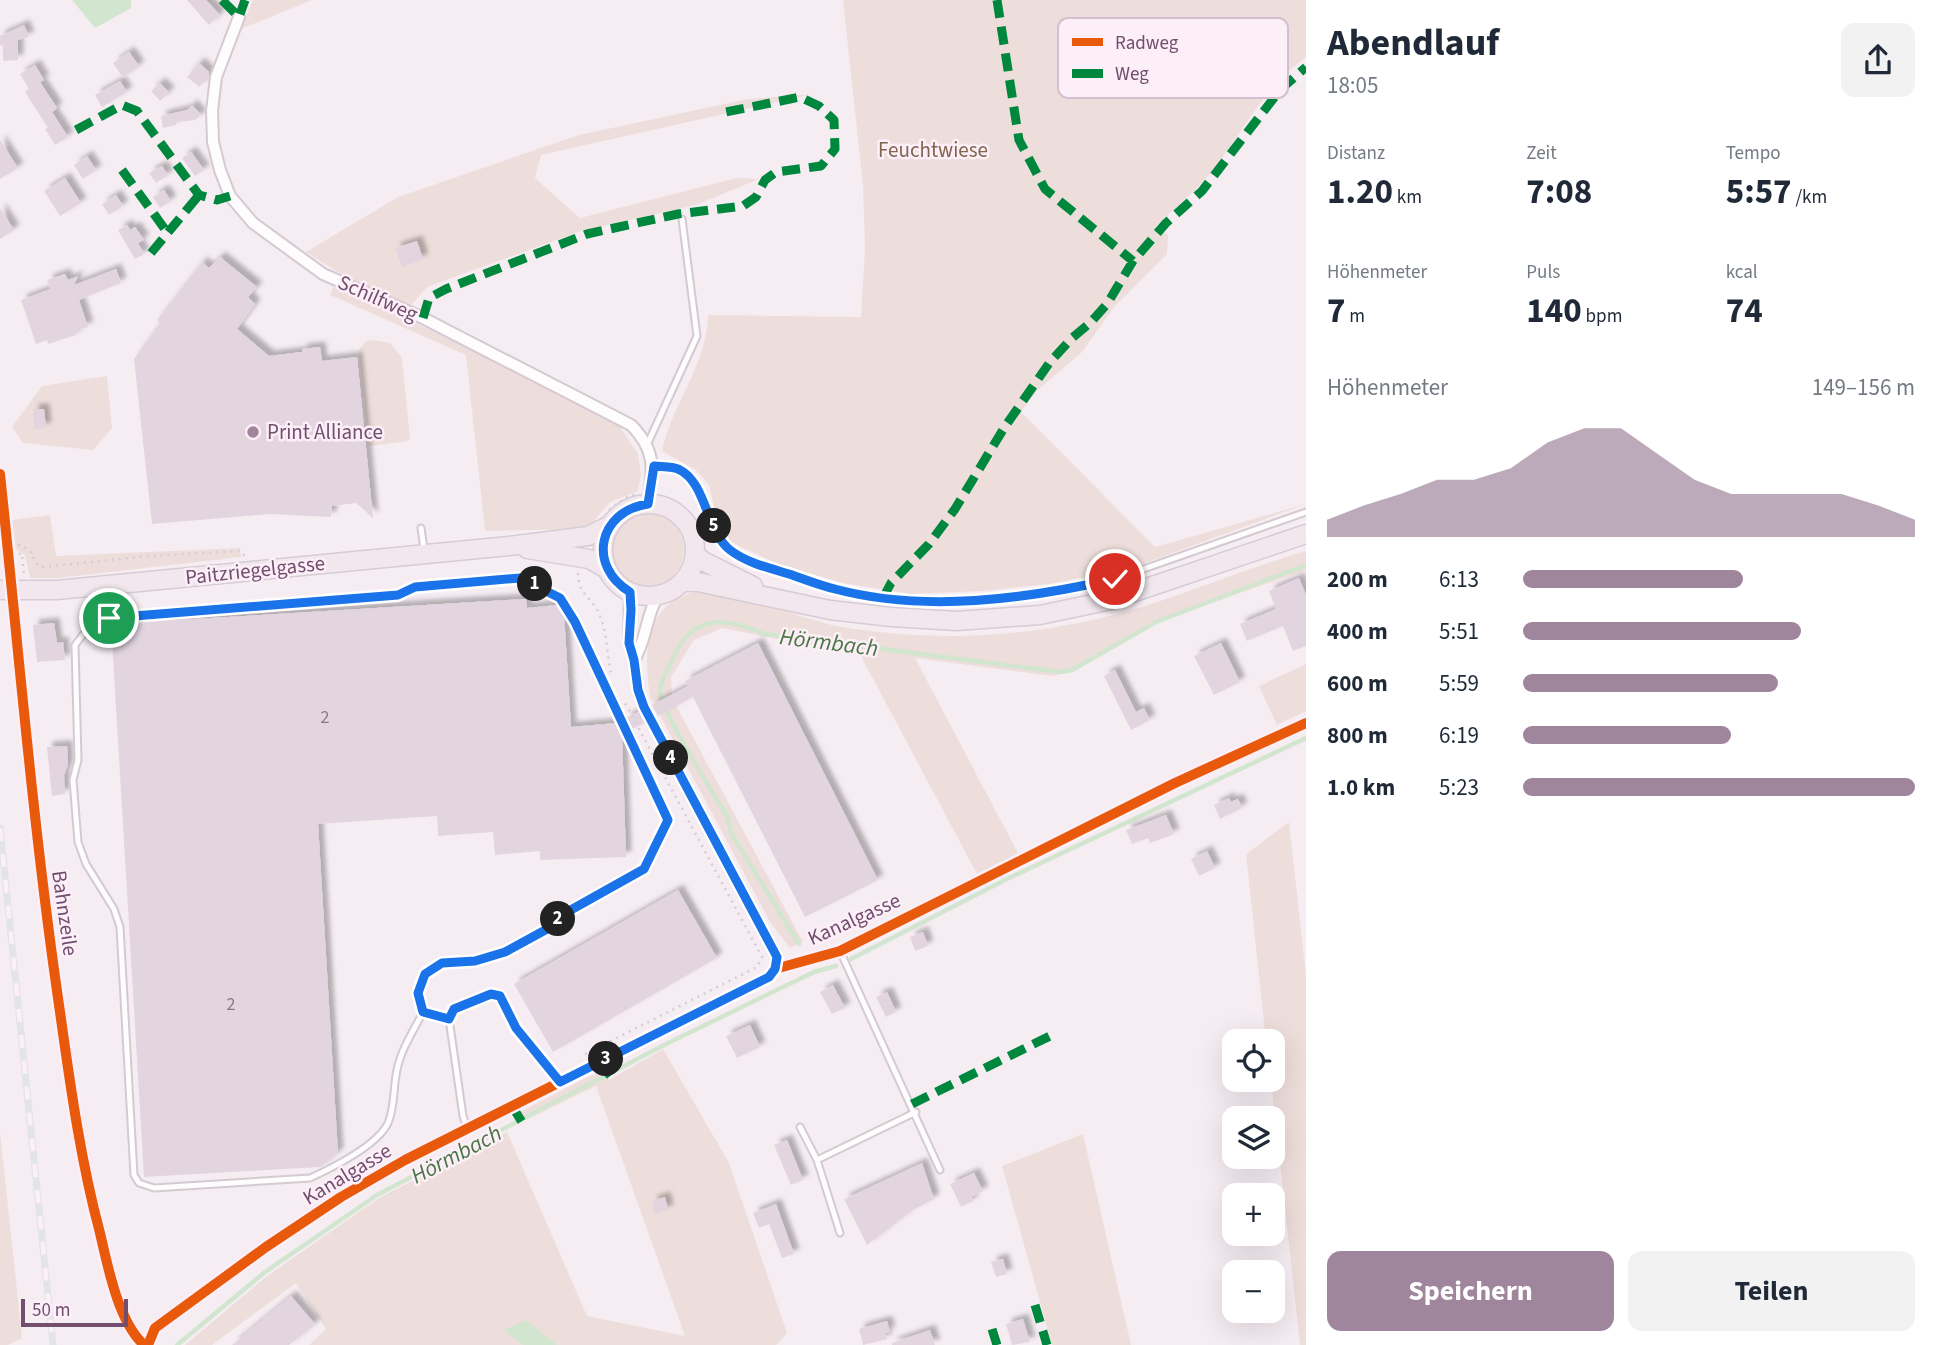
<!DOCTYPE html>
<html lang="de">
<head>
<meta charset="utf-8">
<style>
	:root { --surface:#fff; --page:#f2f2f3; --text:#1f2937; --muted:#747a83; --accent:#a0869d }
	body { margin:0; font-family:"Source Sans 3",sans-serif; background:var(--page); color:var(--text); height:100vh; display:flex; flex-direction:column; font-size:26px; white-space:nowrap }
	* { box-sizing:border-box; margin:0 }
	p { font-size:23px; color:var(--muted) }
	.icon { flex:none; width:38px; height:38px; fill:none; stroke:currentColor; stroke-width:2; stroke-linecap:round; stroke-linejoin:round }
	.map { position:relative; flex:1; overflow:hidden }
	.panel { display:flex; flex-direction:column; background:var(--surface); width:630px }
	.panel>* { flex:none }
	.buttons { position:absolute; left:1222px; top:1029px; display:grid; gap:14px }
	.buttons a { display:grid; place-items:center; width:63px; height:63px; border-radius:14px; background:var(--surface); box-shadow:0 7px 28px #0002; font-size:35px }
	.scale { position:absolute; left:21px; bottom:18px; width:107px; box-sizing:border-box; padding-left:7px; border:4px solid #724f6f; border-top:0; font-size:19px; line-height:24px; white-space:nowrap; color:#724f6f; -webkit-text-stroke:5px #fdeff8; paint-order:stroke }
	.pin { position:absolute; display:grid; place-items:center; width:60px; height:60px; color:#fff; margin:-30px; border:4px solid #fff; border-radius:50%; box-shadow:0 2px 7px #0007 }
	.km { position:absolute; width:35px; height:35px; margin:-18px; border-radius:50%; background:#222; color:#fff; font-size:19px; line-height:35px; text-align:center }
	.round { display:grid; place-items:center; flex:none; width:74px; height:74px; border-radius:14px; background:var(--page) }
	.overview { display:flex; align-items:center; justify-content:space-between; height:119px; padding:0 21px }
	h1 { font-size:38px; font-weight:700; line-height:52px }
	.metrics { display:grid; grid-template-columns:repeat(3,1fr); gap:10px; height:119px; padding:7px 21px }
	.metrics div { display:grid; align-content:center }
	.metrics b { font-size:35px; font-weight:700 }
	.metrics small { font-size:19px; font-weight:400 }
	.metrics p { font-size:19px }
	.chart { height:196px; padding:14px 21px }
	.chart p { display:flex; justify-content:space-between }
	.chart svg { width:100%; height:126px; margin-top:7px; fill:var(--accent); opacity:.7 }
	.primary-button { display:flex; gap:14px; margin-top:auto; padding:14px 21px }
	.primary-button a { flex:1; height:80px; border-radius:14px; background:var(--accent); color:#fff; font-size:28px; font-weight:700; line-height:80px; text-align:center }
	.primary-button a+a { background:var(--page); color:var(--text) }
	ul { padding:0 21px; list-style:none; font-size:23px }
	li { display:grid; grid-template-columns:112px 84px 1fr; align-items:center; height:52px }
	li i { height:18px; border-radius:9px; background:var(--accent) }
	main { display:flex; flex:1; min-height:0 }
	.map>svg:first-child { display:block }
</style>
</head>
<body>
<main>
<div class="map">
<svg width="1306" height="1345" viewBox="0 0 1306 1345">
	<defs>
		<filter id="shadow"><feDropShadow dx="5.5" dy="-5.5" stdDeviation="2" flood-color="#0004"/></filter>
	</defs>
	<rect width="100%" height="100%" fill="#f6edf3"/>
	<path fill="#eededb" d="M253 0H312L241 29Z
		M843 0H1306V57C1266 86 1246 126 1217 165 1200 188 1175 207 1155 227L1168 235 1167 254 1115 306 1082 352 1037 391 1021 412 1155 547 1306 504 1132 568 1049 584 982 591 911 594 843 583 778 564 731 542 716 516 709 485 696 470 662 451C672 404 707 364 708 315L861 317 865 247 863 186Z
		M813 94 541 155 535 178 580 218 736 178 759 179 696 205 581 231 427 287 410 306 367 290 306 252 398 197 579 135 748 99Z
		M333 287 510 365 539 385 584 404 616 421 638 454 641 474 638 491 610 502 593 522 576 529 485 531 466 355 330 295Z
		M373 340 390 343 402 358 410 438 408 441 369 446 359 350 366 341Z
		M107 376 112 428 93 450 23 443 12 427 42 386Z
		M612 550a36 36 0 1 1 72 0a36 36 0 1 1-72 0Z
		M50 515 56 556 240 548 241 557 58 578H30L25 555 16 549 12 520Z
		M1306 551V570L1157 622 1075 671 1052 676 915 658 1019 855 978 876 861 656 722 628 694 640 671 677 672 698 803 942 790 948 770 922 650 697C644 657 643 609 688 594 717 584 801 619 837 626 876 633 918 636 958 636 1022 635 1090 624 1151 604 1203 587 1253 566 1306 551Z
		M1306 664V711L1277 725 1259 686Z
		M1289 822 1306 976V1345H1300L1271 1080 1272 1041H1266L1246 854Z
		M663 1049 729 1163 787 1333 776 1345H309L326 1329 296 1283 212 1345H185L267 1276 379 1198 507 1132 587 1316 685 1336 596 1086 526 1120 520 1112 601 1070 609 1080Z
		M0 1131 22 1338 8 1345H0Z
		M1083 1134 1131 1345H1052L1002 1166Z"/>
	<path fill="#d2e5cf" d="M72 0H131V8L95 28Z
		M526 1320 557 1345H523L504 1330Z"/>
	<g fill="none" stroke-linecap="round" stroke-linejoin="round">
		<path stroke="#d2e5cf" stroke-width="4.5" d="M799 944 731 833 728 818C716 797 659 709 660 690 660 681 669 668 672 660 692 613 724 617 765 634L1060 672 1072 670 1156 622 1306 565
			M851 959 1007 879 1306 738
			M177 1345 265 1272 377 1195 666 1044 814 972 836 966"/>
	</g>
	<path fill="#e2d5e0" filter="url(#shadow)" d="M187 0H206L220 15 209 25Z
		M24 25 29 37 18 40V60L3 61V45L0 46V36Z
		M129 52 139 66 123 78 113 63Z
		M199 63 209 72 208 78 199 87 187 77Z
		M35 65 44 80 40 82 57 108 52 112 68 137 55 145 45 129 48 128 25 92 29 89 20 74Z
		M120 81 127 92 102 107 95 95Z
		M160 83 169 92 160 101 151 91Z
		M192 105 201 115 195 120 176 122V125L163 128 161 116 187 110Z
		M0 140 18 168 0 179Z
		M191 152 204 170 195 176 182 158Z
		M87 156 96 170 83 179 74 165Z
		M162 166 168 175 156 183 149 173Z
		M65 178 81 203 60 216 44 191Z
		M164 190 171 201 160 208 153 197Z
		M116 195 123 206 109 215 102 204Z
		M0 208 14 230 0 239Z
		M127 225 130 230 135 227 144 240 138 243 144 254 135 259 118 230Z
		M417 241 423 259 402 267 395 248Z
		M220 257 257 287 248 297 255 304 237 329 269 356 302 352V349L320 347 322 361 357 357 373 518 356 503 332 506 331 517 270 514 152 524 134 359 160 323 157 320 202 262 209 268Z
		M116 269 121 283 79 300 88 327 75 331 76 335 48 344 47 340 36 344 21 300 50 289 47 280 65 274 68 280 78 276 74 285Z
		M33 409H44L46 428 34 429Z
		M1299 578 1306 595V646L1293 651 1283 626 1247 641 1240 624 1276 609 1269 591Z
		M526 599 527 608 558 605 564 614 571 727 617 723 622 734 626 857 540 860V851L495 855 493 832 438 836 437 816 318 824 338 1153 321 1167 144 1177 111 624Z
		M54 623 57 643 63 642 65 660 37 662 33 625Z
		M758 643 878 880 805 917 693 697 658 716 652 705 688 686 685 681Z
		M1221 643 1240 682 1214 695 1194 656Z
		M1115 670 1136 712 1144 708 1150 720 1131 730 1104 676Z
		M638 712 644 723 631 730 626 718Z
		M67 746 68 765 64 775 65 794 52 796 47 747Z
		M1229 798 1231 802 1238 799 1242 808 1220 819 1214 805Z
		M1166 815 1174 834 1150 843 1148 838 1132 844 1126 830Z
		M1207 851 1215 868 1199 876 1191 859Z
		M678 890 717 958 553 1052 514 984Z
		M923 932 928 946 915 951 910 937Z
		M833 985 845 1008 832 1014 820 992Z
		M887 992 896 1012 886 1017 876 997Z
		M750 1025 760 1047 737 1058 726 1036Z
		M787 1140 803 1180 791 1185 774 1145Z
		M922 1163 934 1199 911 1211 867 1245 844 1199Z
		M974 1173 983 1191 971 1197 973 1201 961 1207 950 1184Z
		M665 1197 668 1210 655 1214 652 1201Z
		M776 1204 794 1254 782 1258 769 1224 759 1228 753 1213Z
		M1003 1259 1007 1274 996 1277 991 1262Z
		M291 1296 315 1324 289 1345H232Z
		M1023 1319 1030 1342 1012 1345 1006 1324Z
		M887 1321 890 1332 885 1333 887 1339 863 1345 859 1329Z
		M930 1330 935 1345H892V1343Z"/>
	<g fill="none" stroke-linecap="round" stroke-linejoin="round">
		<defs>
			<path id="service" d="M647 445 697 336 682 219
				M654 466 679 469 692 481 728 549 750 561 836 589 883 598 931 601 995 599 1064 590 1115 579 1306 512
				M421 528 424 549
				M840 951 940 1170
				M423 1012C414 1030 401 1049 397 1070 393 1087 395 1108 388 1123 378 1145 332 1168 310 1178L154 1188 139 1183 134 1175 120 927 114 909 86 864 78 842 73 780 78 760 75 645 89 627 109 618 398 595 415 587 520 577 560 598 575 622 668 820 644 869 560 916 549 928 505 952 475 961 442 963 425 974 418 993 423 1012 449 1019
				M800 1127 817 1160
				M467 1128 463 1116 449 1019 454 1009 491 994 500 996 516 1028 560 1082
				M840 1233 817 1160 916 1112"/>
			<path id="minor" d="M239 17 216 77 212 111 213 142 220 170 230 196 253 223 323 274 423 318 631 425C657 451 653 470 648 504
				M0 474 10 574
				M630 592 629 643 634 660 638 690 644 707 777 957 775 969
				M13 604C26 736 39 867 58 999 69 1079 81 1159 101 1238 110 1272 117 1320 144 1345
				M634 660C647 639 645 618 658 595
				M148 1345 155 1328 266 1247 341 1197 405 1160 769 977 775 969 840 951 1175 783 1306 723"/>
			<path id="primary" d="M603 550a46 46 0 1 1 92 0a46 46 0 1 1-92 0Z
				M527 549 589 559 607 569
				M695 554 703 561 753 586
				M682 582H698L830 610 891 617 957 621 1040 615 1111 600 1306 534
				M0 590H57L509 546 588 536 610 525"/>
		</defs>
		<use href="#service" stroke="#d4cad1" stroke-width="9"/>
		<use href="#minor" stroke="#d4cad1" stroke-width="14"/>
		<use href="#primary" stroke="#d7cbd6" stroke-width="21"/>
		<path stroke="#d6ccd5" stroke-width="2.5" stroke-dasharray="2 5" stroke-linecap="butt" d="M609 510 627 497 636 494
			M18 545H21L32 553 35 563 44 567 148 556 239 551 246 557
			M19 554 22 553 24 575
			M578 573C578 596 593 597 600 616 608 634 606 656 612 676
			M585 1054 757 967 762 957 624 701"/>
		<use href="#service" stroke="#fefcfd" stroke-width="5"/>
		<use href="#minor" stroke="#fefcfd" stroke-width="10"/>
		<use href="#primary" stroke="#f1e7ed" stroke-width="18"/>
		<defs>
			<path id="rail" d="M0 828 53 1345"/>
		</defs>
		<use href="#rail" stroke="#e3e4e5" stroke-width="7"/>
		<use href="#rail" stroke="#fdeff8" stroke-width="4.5" stroke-dasharray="13" stroke-linecap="butt"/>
		<defs>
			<path id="minor-bridge" d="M10 574 13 604"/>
		</defs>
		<use href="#minor-bridge" stroke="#d4cad1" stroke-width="14" stroke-linecap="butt"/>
		<use href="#minor-bridge" stroke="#fefcfd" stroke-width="10"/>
		<path stroke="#00873e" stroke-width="9" stroke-dasharray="18 9" stroke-linecap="butt" d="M222 0 239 17 245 0
			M997 0 1019 140 1045 189 1133 261
			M76 130 122 105 137 111 199 195 217 200 230 196
			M122 170 167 232
			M151 253 199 195
			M423 318 429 298 446 289 587 234 678 214 743 206 756 197 765 180 776 172 821 166 835 149 834 120 819 106 800 97 726 112
			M883 598 891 583 929 544 955 509 1004 428 1050 362 1072 338 1090 323 1107 304 1133 261 1166 223 1202 191 1280 90 1306 67
			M599 1062 613 1079
			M912 1104 1056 1033
			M512 1106 522 1122
			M1035 1305 1047 1345
			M992 1329 997 1345"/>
		<defs>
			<path id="cycleway" d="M0 474C18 644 32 814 56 984 68 1067 78 1151 100 1233 108 1267 118 1321 144 1345
				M148 1345 155 1328 266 1247 341 1197 405 1160 769 977 775 969 840 951 1175 783 1306 723"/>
		</defs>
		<use href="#cycleway" stroke="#fdeff8" stroke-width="15"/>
		<use href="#cycleway" stroke="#e8590c" stroke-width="10"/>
	</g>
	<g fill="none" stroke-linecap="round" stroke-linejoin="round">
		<defs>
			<path id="route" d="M109 618 398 595 415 587 520 578 560 598 575 622 668 820 644 869 560 916 549 928 505 952 475 961 442 963 425 974 418 993 423 1012 449 1019 454 1009 491 994 500 996 516 1028 560 1082 769 977 775 969 777 957 644 707 638 690 634 660 629 643 631 610 630 592C587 566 598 511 648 504L654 466C661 467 673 466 680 470 706 483 707 533 730 550 747 563 769 568 789 574 804 579 819 585 835 589 925 613 1026 599 1115 579"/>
		</defs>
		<use href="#route" stroke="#fff" stroke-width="14"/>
		<use href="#route" stroke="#1a73e8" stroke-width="9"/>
	</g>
	<circle fill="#a0869d" stroke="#fdeff8" stroke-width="2.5" cx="253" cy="432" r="7"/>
	<g text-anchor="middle" stroke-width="5" stroke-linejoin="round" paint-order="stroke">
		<g font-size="18" fill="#90738d">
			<text x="325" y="723">2</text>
			<text x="231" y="1010">2</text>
		</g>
		<g font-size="21" fill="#82654e" stroke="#fdeff8">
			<text x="933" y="157">Feuchtwiese</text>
		</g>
		<g font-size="21" fill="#724f6f" stroke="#fdeff8">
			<text transform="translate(378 298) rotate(24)" y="7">Schilfweg</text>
			<text transform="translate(255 570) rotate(-6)" y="7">Paitzriegelgasse</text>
			<text transform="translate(65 913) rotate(82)" y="7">Bahnzeile</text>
			<text transform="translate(854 919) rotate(-24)" y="7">Kanalgasse</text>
			<text transform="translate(347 1174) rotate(-31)" y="7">Kanalgasse</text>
		</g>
		<g font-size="21" fill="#724f6f" stroke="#fdeff8" text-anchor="start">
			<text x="267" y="439">Print Alliance</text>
		</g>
		<g font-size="23" font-style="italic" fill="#497644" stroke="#fdeff8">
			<text transform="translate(829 642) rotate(7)" y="8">Hörmbach</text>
			<text transform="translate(456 1154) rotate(-28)" y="8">Hörmbach</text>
		</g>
	</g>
	<rect x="1058" y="18" width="230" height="80" rx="10" fill="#fdeff8" stroke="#d3bfcf" stroke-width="2"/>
	<rect x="1072" y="38" width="31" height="8" fill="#e8590c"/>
	<rect x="1072" y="69" width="31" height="9" fill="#00873e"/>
	<g font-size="19" fill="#724f6f">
		<text x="1115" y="49">Radweg</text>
		<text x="1115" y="80">Weg</text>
	</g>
</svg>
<div class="buttons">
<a><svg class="icon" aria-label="locate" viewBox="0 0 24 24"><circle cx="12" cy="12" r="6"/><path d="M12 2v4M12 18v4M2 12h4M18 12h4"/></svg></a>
<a><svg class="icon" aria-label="layers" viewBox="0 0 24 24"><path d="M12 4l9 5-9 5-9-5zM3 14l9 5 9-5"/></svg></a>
<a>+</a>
<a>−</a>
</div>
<div class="scale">50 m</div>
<div class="pin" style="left:109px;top:618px;background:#1e9e55"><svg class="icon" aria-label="arrive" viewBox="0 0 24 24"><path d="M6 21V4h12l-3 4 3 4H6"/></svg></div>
<div class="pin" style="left:1115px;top:579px;background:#d93025"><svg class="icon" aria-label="check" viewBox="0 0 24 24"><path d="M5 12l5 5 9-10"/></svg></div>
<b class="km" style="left:535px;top:584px">1</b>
<b class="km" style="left:558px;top:919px">2</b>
<b class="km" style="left:606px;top:1059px">3</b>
<b class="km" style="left:671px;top:758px">4</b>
<b class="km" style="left:714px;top:526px">5</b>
</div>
<section class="panel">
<div class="overview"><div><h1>Abendlauf</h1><p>18:05</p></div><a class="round"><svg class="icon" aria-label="share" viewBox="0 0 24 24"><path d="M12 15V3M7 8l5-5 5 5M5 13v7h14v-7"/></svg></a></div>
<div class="metrics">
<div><p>Distanz</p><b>1.20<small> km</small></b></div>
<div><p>Zeit</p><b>7:08</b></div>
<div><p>Tempo</p><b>5:57<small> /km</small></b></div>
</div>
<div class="metrics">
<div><p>Höhenmeter</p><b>7<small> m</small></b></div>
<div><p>Puls</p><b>140<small> bpm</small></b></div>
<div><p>kcal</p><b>74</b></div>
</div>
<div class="chart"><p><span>Höhenmeter</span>149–156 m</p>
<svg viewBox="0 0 160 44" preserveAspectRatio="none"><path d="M0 44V38L10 33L20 29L30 24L40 24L50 20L60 11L70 6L80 6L90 15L100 24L110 29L120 29L130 29L140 29L150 33L160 38V44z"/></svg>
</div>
<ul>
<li><b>200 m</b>6:13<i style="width:56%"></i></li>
<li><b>400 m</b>5:51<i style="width:71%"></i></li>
<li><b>600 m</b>5:59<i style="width:65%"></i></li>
<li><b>800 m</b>6:19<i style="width:53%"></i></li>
<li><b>1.0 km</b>5:23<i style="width:100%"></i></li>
</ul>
<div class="primary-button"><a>Speichern</a><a>Teilen</a></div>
</section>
</main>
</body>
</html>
